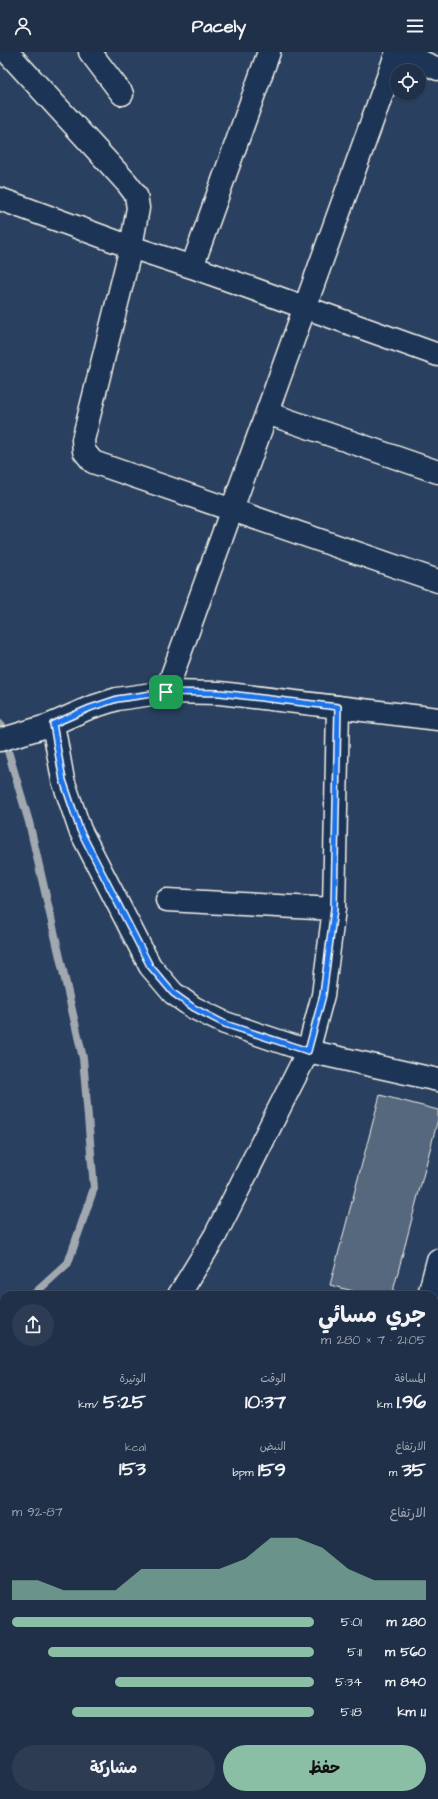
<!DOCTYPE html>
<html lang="ar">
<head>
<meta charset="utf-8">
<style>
	:root { --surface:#203048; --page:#2d3c52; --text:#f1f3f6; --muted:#a2a9b4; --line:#3d4b60; --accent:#8abfa5 }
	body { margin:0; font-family:"Architects Daughter","Playpen Sans Arabic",sans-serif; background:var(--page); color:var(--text); direction:rtl; height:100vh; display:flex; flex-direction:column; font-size:15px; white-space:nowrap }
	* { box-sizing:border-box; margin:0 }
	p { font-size:13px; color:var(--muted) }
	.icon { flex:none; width:22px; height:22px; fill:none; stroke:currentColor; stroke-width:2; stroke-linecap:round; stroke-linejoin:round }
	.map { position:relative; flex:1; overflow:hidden; direction:ltr }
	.drawer { position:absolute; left:0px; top:1239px; width:438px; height:508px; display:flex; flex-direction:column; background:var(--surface); border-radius:12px 12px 0 0; box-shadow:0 1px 3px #0004,0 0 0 1px var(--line); direction:rtl }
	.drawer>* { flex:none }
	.tools { position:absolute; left:390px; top:12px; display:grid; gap:8px }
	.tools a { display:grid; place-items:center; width:36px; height:36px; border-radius:50%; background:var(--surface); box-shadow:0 1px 3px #0004,0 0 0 1px var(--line); font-size:20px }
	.pin { position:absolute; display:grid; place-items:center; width:34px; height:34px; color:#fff; margin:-17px; border-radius:8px; box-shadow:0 2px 6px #0006 }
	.round { display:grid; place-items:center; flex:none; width:42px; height:42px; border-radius:21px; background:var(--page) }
	.head { display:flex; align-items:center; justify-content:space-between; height:68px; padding:0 12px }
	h1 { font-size:22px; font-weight:700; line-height:30px }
	.metrics { display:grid; grid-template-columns:repeat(3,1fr); gap:6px; height:68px; padding:4px 12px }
	.metrics div { display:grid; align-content:center }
	.metrics b { font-size:20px; font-weight:700 }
	.metrics small { font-size:11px; font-weight:400 }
	.metrics p { font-size:11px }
	.chart { height:112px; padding:8px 12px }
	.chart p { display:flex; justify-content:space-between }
	.chart svg { width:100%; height:72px; margin-top:4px; fill:var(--accent); opacity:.7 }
	.primary-button { display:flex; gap:8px; margin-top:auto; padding:8px 12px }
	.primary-button a { flex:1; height:46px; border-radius:24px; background:var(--accent); color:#111; font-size:16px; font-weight:700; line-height:46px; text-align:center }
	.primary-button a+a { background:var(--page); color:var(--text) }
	ul { padding:0 12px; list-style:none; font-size:13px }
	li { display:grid; grid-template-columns:64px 48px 1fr; align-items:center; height:30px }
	li i { height:10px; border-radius:5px; background:var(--accent) }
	header { display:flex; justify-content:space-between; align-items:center; height:52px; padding:0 12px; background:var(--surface); font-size:18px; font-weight:700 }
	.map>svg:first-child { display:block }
</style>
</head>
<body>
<header><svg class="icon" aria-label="menu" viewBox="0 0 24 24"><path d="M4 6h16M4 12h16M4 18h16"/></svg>Pacely<svg class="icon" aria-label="person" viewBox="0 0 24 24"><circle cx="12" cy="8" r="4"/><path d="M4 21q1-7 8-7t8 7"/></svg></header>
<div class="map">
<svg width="438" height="1747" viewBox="0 0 438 1747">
	<rect width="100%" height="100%" fill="#2a4060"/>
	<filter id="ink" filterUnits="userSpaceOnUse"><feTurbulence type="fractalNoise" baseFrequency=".025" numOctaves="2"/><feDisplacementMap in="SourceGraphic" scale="8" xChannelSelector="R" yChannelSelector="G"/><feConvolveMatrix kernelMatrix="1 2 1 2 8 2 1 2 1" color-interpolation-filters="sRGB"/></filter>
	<g filter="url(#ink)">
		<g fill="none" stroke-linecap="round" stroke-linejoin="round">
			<path stroke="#a1a8b0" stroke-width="8" d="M0 672 29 770 83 1006 94 1136 68 1211 33 1243
				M0 1272 4 1268"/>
		</g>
		<path fill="#56677d" stroke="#f4f1e8" d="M380 1043 438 1058V1067L392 1243H368L330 1233Z
			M438 1273V1295L434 1294Z
			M434 1294 438 1295V1339L434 1338Z
			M438 1475V1532L434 1534V1477Z
			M434 1600 438 1601V1651L434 1650Z
			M434 1650 438 1651V1663L434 1682Z
			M437 1667H438V1701L434 1700V1682Z
			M315 1743H361L360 1747H334Z
			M361 1743H392L391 1747H360Z
			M392 1743H428L427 1747H391Z"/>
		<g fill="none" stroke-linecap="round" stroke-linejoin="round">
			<defs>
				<path id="street" d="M7 0 127 131 136 143 138 156 131 195 83 388 84 399 93 410 438 529
					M90 0 122 42
					M269 0 192 215 438 303
					M399 0 438 17
					M0 147 131 195 192 215
					M267 361 438 420
					M166 640 397 0
					M53 672 63 728 80 778 150 914 173 941 194 956 225 971 308 999 438 1028
					M167 848 334 857
					M179 1243 215 1184 308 999 323 943 334 857 338 655
					M434 1365 438 1366
					M434 1570 438 1571
					M434 1719 438 1720"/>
				<path id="secondary" d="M0 688 50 673 89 656 117 647 166 640 220 641 438 667
					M429 1243 438 1208
					M291 1747 292 1743"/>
			</defs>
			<use href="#street" stroke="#f4f1e8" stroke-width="25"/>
			<use href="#secondary" stroke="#f4f1e8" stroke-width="25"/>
			<use href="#street" stroke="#1d3557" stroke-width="22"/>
			<use href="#secondary" stroke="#1d3557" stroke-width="22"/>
		</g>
	</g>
	<g fill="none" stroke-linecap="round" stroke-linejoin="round" filter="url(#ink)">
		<defs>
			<path id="route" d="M166 640 220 641 338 655 334 857 323 943 308 999 225 972 194 956 173 941 150 914 80 778 63 728 53 672 90 656 117 647Z"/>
		</defs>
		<use href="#route" stroke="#fff" stroke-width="8"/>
		<use href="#route" stroke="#1a73e8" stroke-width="5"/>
	</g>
</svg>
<div class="tools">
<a><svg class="icon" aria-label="locate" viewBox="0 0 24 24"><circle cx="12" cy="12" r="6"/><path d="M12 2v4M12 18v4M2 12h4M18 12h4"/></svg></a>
</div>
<div class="pin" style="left:166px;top:640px;background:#1e9e55"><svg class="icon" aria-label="arrive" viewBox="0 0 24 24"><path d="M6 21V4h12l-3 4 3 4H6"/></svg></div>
<section class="drawer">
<div class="head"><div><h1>جري مسائي</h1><p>21:05 · 7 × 280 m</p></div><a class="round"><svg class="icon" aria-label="share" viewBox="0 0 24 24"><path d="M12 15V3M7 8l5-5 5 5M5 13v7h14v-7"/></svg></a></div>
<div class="metrics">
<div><p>المسافة</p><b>1.96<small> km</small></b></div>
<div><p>الوقت</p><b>10:37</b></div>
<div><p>الوتيرة</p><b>5:25<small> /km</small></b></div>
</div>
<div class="metrics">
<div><p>الارتفاع</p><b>35<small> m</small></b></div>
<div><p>النبض</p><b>159<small> bpm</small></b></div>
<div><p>kcal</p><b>153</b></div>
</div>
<div class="chart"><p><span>الارتفاع</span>87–92 m</p>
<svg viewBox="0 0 160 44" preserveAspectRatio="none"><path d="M0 44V32L10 32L20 38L30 38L40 38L50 25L60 25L70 25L80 25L90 19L100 6L110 6L120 12L130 25L140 32L150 32L160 32V44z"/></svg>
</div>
<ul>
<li><b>280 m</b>5:01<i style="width:100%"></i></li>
<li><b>560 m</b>5:11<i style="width:88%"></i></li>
<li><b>840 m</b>5:34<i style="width:66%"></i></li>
<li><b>1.1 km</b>5:18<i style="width:80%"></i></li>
</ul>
<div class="primary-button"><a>حفظ</a><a>مشاركة</a></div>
</section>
</div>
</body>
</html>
